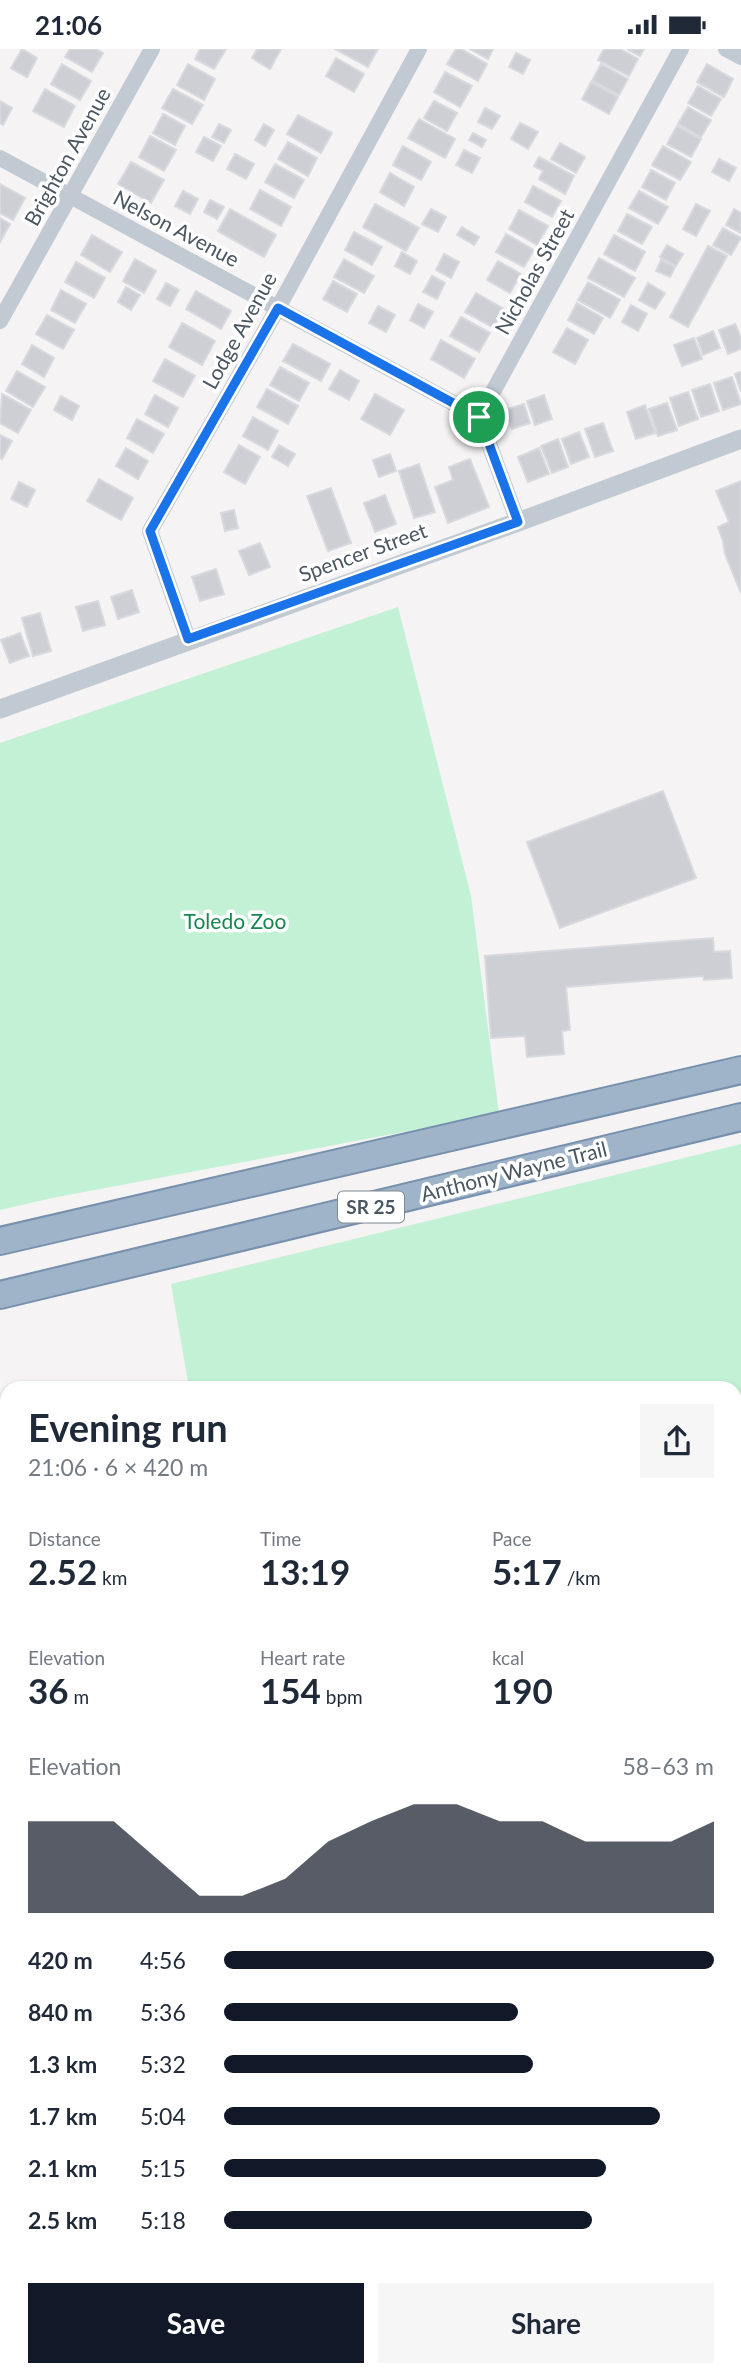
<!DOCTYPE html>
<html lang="en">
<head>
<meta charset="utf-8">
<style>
	:root { --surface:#fff; --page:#f6f6f7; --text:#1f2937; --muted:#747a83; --accent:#111827 }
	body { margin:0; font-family:Lato,sans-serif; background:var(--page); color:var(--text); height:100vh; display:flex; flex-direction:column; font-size:26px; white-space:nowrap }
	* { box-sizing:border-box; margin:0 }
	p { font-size:23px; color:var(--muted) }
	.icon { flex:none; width:38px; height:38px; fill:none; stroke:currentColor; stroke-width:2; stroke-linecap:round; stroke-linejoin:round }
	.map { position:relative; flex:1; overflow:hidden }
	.details { position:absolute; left:0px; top:1332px; width:742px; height:996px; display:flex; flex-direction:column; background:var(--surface); border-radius:21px 21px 0 0; box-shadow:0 2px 5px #0004 }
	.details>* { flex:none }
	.pin { position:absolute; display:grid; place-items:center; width:60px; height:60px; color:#fff; margin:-30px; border:4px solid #fff; border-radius:50%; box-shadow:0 2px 7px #0007 }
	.round { display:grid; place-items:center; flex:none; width:74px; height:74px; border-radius:0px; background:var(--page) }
	.headline { display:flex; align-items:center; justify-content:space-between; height:119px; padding:0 28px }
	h1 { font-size:38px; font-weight:700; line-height:52px }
	.figures { display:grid; grid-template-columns:repeat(3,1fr); gap:10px; height:119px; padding:7px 28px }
	.figures div { display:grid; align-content:center }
	.figures b { font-size:35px; font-weight:700 }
	.figures small { font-size:19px; font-weight:400 }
	.figures p { font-size:19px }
	.chart { height:196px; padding:14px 28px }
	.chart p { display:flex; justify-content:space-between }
	.chart svg { width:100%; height:126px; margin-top:7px; fill:var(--accent); opacity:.7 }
	.primary-button { display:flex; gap:14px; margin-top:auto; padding:14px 28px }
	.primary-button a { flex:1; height:80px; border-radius:0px; background:var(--accent); color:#fff; font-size:28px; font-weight:700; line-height:80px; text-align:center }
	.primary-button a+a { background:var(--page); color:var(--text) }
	ul { padding:0 28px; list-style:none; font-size:23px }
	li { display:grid; grid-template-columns:112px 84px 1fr; align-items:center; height:52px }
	li i { height:18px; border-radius:9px; background:var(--accent) }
	.status { display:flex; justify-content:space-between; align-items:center; height:49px; padding:0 35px; background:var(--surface); direction:ltr }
	.status svg { height:19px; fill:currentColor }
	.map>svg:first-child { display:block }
</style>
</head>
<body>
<div class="status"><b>21:06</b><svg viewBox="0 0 49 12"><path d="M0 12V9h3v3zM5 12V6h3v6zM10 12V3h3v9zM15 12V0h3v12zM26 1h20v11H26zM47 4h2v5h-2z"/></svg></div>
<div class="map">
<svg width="741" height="2327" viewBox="0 0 741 2327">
	<rect width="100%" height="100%" fill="#f5f3f3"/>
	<path fill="#c3f1d5" d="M398 558 471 847 499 1065 52 1149 0 1161V694Z
		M741 1095V1519L735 1517V1339H189L171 1235Z"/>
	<path fill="#90daee" d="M735 2141 741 2142V2327H193L207 2320H735Z"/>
	<path fill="#cdcfd5" stroke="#d7d9de" stroke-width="2" d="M22 0 37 9 27 28 11 19Z
		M70 0H96L103 4 92 23 65 8Z
		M200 0H226L214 20 195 10Z
		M257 0H281L270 20 252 9Z
		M335 0H378L368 18Z
		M456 0H461L487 15 478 32 447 15Z
		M470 0H493L488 10Z
		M604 0H620L638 10 629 27 598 11Z
		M627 0H644L640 7Z
		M516 4 530 11 523 25 509 18Z
		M336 9 364 25 354 43 326 27Z
		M62 15 91 32 80 51 51 35Z
		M188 15 215 30 204 51 177 36Z
		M601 15 628 30 619 46 592 32Z
		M707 15 733 30 724 48 697 33Z
		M445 23 472 37 460 58 434 43Z
		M591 33 618 48 609 65 582 50Z
		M698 37 721 50 711 67 688 54Z
		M45 40 75 57 64 78 33 62Z
		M173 40 203 56 192 75 162 59Z
		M0 52 12 59 3 76 0 74Z
		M434 52 457 64 447 82 424 69Z
		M688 58 711 71 701 88 678 75Z
		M485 59 500 67 492 80 478 73Z
		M163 65 185 77 175 96 153 84Z
		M298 66 332 84 321 104 287 85Z
		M419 70 455 90 445 109 408 89Z
		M520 74 538 83 528 100 511 90Z
		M219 75 231 81 224 94 212 88Z
		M264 75 274 81 265 97 255 91Z
		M677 77 701 90 691 108 667 95Z
		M473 84 486 91 482 98 469 91Z
		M150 87 176 101 164 122 139 108Z
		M204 88 221 97 213 112 196 103Z
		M288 93 317 109 308 127 278 110Z
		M560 94 585 108 576 124 551 110Z
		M403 97 431 113 421 131 393 116Z
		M663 97 691 113 680 131 652 116Z
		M464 101 480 109 472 124 456 116Z
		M235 105 254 115 246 130 227 120Z
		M539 108 574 127 565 145 539 130 543 122 534 117Z
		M719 110 736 119 729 132 712 123Z
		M131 113 164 131 151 154 118 135Z
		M275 115 304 131 294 149 265 133Z
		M651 121 675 134 666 151 642 138Z
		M390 124 414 138 404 157 380 143Z
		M0 135 25 149 13 171 0 164Z
		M533 137 561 152 552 168 525 153Z
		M260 141 291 158 281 177 250 160Z
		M183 142 198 150 190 165 175 157Z
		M639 142 668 158 658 175 629 159Z
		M210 151 224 158 217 170 204 163Z
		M375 155 419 179 406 202 363 178Z
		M696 155 710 162 696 187 683 180Z
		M230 160 276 186 264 208 218 182Z
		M431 160 446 168 438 183 422 175Z
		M734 160 741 164V184L726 176Z
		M519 161 548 177 537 196 509 180Z
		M627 165 652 178 642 195 618 182Z
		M0 169 10 175 0 193Z
		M462 178 479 188 474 196 457 186Z
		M723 179 741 189 731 206 713 196Z
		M354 183 382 198 372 216 345 201Z
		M506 185 534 201 524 218 496 203Z
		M92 186 122 203 110 223 81 206Z
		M614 186 645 203 635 222 604 205Z
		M667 196 683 205 676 217 660 208Z
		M708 197 727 207 688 278 670 268Z
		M402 203 417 212 410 225 395 217Z
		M444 205 459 213 451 229 436 221Z
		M599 209 635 229 624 248 588 229Z
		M135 210 156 222 144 244 123 232Z
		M344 210 374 227 364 244 334 228Z
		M661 211 675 218 670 228 656 222Z
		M498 212 521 225 510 244 487 231Z
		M76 213 105 229 94 249 65 233Z
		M432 227 445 234 437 250 423 243Z
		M333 232 357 245 347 263 323 250Z
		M588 233 620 251 610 269 578 251Z
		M166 234 179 241 170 257 157 250Z
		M648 234 665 244 655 260 639 251Z
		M126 238 140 246 131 261 118 253Z
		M61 241 86 255 75 274 51 261Z
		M196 242 231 262 221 280 186 260Z
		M476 244 504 260 494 279 465 263Z
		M577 254 603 269 594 285 568 271Z
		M418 255 433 263 424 279 410 271Z
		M631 256 647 265 638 282 622 273Z
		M378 257 395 266 386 283 369 274Z
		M47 266 74 281 63 300 36 285Z
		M461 268 490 284 479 303 450 287Z
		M182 274 215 292 202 316 169 298Z
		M735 275 741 289V300L728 305 719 281Z
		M567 279 588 291 575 315 553 303Z
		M713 282 720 299 703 306 697 289Z
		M694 289 702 310 682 317 674 296Z
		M441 291 475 310 464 329 431 310Z
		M293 295 330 315 321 332 283 312Z
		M32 296 54 309 44 328 22 315Z
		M165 310 195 327 183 348 153 332Z
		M280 318 309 334 299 352 270 336Z
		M340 321 359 332 349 351 329 340Z
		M17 322 45 338 33 358 6 342Z
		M741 323V343L735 325Z
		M732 328 741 355 723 361 714 334Z
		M710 335 719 362 701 368 692 341Z
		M267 340 298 357 288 375 257 358Z
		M688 343 698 370 679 377 670 349Z
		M2 345 31 361 18 384 0 374Z
		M375 345 404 361 390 386 361 370Z
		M155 346 178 359 168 378 145 365Z
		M544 346 552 370 535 376 527 352Z
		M61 347 79 357 72 371 54 361Z
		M667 354 677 381 658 387 649 360Z
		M524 355 530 374 512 380 505 361Z
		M645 356 655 384 636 390 627 363Z
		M253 368 278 382 268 401 243 387Z
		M137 370 164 385 153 404 127 389Z
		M603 374 613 402 595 408 585 380Z
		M579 383 589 408 571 415 562 390Z
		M0 386 12 392 2 410 0 408Z
		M558 390 568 418 552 424 541 397Z
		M239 396 260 408 245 435 224 423Z
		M279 396 295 405 288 417 272 408Z
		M126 399 148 412 138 430 116 417Z
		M539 399 549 425 528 433 518 408Z
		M390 405 396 422 379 428 373 411Z
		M470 410 489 458 448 474 435 438 453 431 449 418Z
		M419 415 435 463 414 469 399 422Z
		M99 430 133 449 121 471 87 452Z
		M741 432V544L725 505 723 492 718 478 729 473 716 442Z
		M19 433 35 441 27 458 11 450Z
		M331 439 351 494 328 502 307 447Z
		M385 446 396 475 375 483 364 454Z
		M234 461 238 479 225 482 221 464Z
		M260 494 270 518 249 526 239 502Z
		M216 520 224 545 200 552 192 528Z
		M132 541 139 563 118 570 111 548Z
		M98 552 105 576 83 582 76 558Z
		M40 564 51 602 33 607 22 569Z
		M20 584 29 607 10 614 1 591Z
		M663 742 696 829 560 879 527 793Z
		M713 889 714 903 730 902 732 929 704 931 703 927 566 938 570 981 562 982 564 1005 527 1008 525 987 491 989 485 907Z
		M0 1905 7 1909 5 1924 0 1921Z
		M735 1982 741 1999V2021L735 2023Z
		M0 2046 7 2050V2058L0 2070Z
		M39 2320H64L66 2327H17Z"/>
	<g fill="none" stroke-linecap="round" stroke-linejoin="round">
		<defs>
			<path id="trunk" d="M0 1192 741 1021
				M0 1246 741 1068"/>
		</defs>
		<use href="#trunk" stroke="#7690ad" stroke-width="30"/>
		<path stroke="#c1cad2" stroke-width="16" d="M726 0 741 8
			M0 109 479 368
			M0 272 152 0
			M518 473 479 368 681 0
			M188 590 150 482 278 259 419 0
			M0 1438 7 1439
			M735 1625 741 1626
			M0 1681 7 1668
			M0 1710 7 1712
			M735 1901 741 1902
			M3 2164 7 2132"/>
		<path stroke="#c1cad2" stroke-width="19" d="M0 660 518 473 741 390
			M735 1946 741 1944
			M0 2165 7 2163"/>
		<use href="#trunk" stroke="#9fb4c9" stroke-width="26"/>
		<defs>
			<path id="rail" d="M0 1371 7 1373
				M735 1566 741 1567"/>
		</defs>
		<use href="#rail" stroke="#b5b8bd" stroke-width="8"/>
		<use href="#rail" stroke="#fff" stroke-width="5" stroke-dasharray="16" stroke-linecap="butt"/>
	</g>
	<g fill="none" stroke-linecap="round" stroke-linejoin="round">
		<defs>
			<path id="route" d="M278 259 479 368 518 473 188 590 150 482Z"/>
		</defs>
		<use href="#route" stroke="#fff" stroke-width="14"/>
		<use href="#route" stroke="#1a73e8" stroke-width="9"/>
	</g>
	<g text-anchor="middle" stroke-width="7" stroke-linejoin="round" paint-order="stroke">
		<rect fill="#fff" stroke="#808990" stroke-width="2" x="338" y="1142.5" width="66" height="31" rx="5"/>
		<g font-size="19" font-weight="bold" fill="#4a5661">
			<text x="371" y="1165">SR 25</text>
		</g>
		<g font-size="21" fill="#4a5661" stroke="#fff">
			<text transform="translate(68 108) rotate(-61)" y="7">Brighton Avenue</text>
			<text transform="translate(176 180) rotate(28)" y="7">Nelson Avenue</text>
			<text transform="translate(535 223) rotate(-61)" y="7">Nicholas Street</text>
			<text transform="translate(240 282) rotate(-61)" y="7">Lodge Avenue</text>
			<text transform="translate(363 504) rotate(-20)" y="7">Spencer Street</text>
			<text transform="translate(514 1123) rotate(-14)" y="7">Anthony Wayne Trail</text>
		</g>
		<g font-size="21" fill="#17864f" stroke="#fff">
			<text x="235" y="880">Toledo Zoo</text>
		</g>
	</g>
</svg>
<div class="pin" style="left:479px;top:368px;background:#1e9e55"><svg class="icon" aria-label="arrive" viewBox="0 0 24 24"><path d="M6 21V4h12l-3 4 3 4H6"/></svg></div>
<section class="details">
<div class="headline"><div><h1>Evening run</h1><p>21:06 · 6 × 420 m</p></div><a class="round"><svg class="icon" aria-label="share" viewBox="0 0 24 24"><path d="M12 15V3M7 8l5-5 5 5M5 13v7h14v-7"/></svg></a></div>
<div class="figures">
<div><p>Distance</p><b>2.52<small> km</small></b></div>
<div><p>Time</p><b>13:19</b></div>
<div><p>Pace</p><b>5:17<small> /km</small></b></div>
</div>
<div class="figures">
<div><p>Elevation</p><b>36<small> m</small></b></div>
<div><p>Heart rate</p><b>154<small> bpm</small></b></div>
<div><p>kcal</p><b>190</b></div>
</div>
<div class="chart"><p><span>Elevation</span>58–63 m</p>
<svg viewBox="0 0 160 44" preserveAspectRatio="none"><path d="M0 44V12L10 12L20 12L30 25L40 38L50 38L60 32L70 19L80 12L90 6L100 6L110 12L120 12L130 19L140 19L150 19L160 12V44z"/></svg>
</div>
<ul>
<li><b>420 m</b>4:56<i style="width:100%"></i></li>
<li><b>840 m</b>5:36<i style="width:60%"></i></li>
<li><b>1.3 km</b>5:32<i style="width:63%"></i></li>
<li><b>1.7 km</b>5:04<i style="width:89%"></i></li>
<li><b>2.1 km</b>5:15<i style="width:78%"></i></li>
<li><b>2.5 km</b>5:18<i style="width:75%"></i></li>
</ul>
<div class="primary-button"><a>Save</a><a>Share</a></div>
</section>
</div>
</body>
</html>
